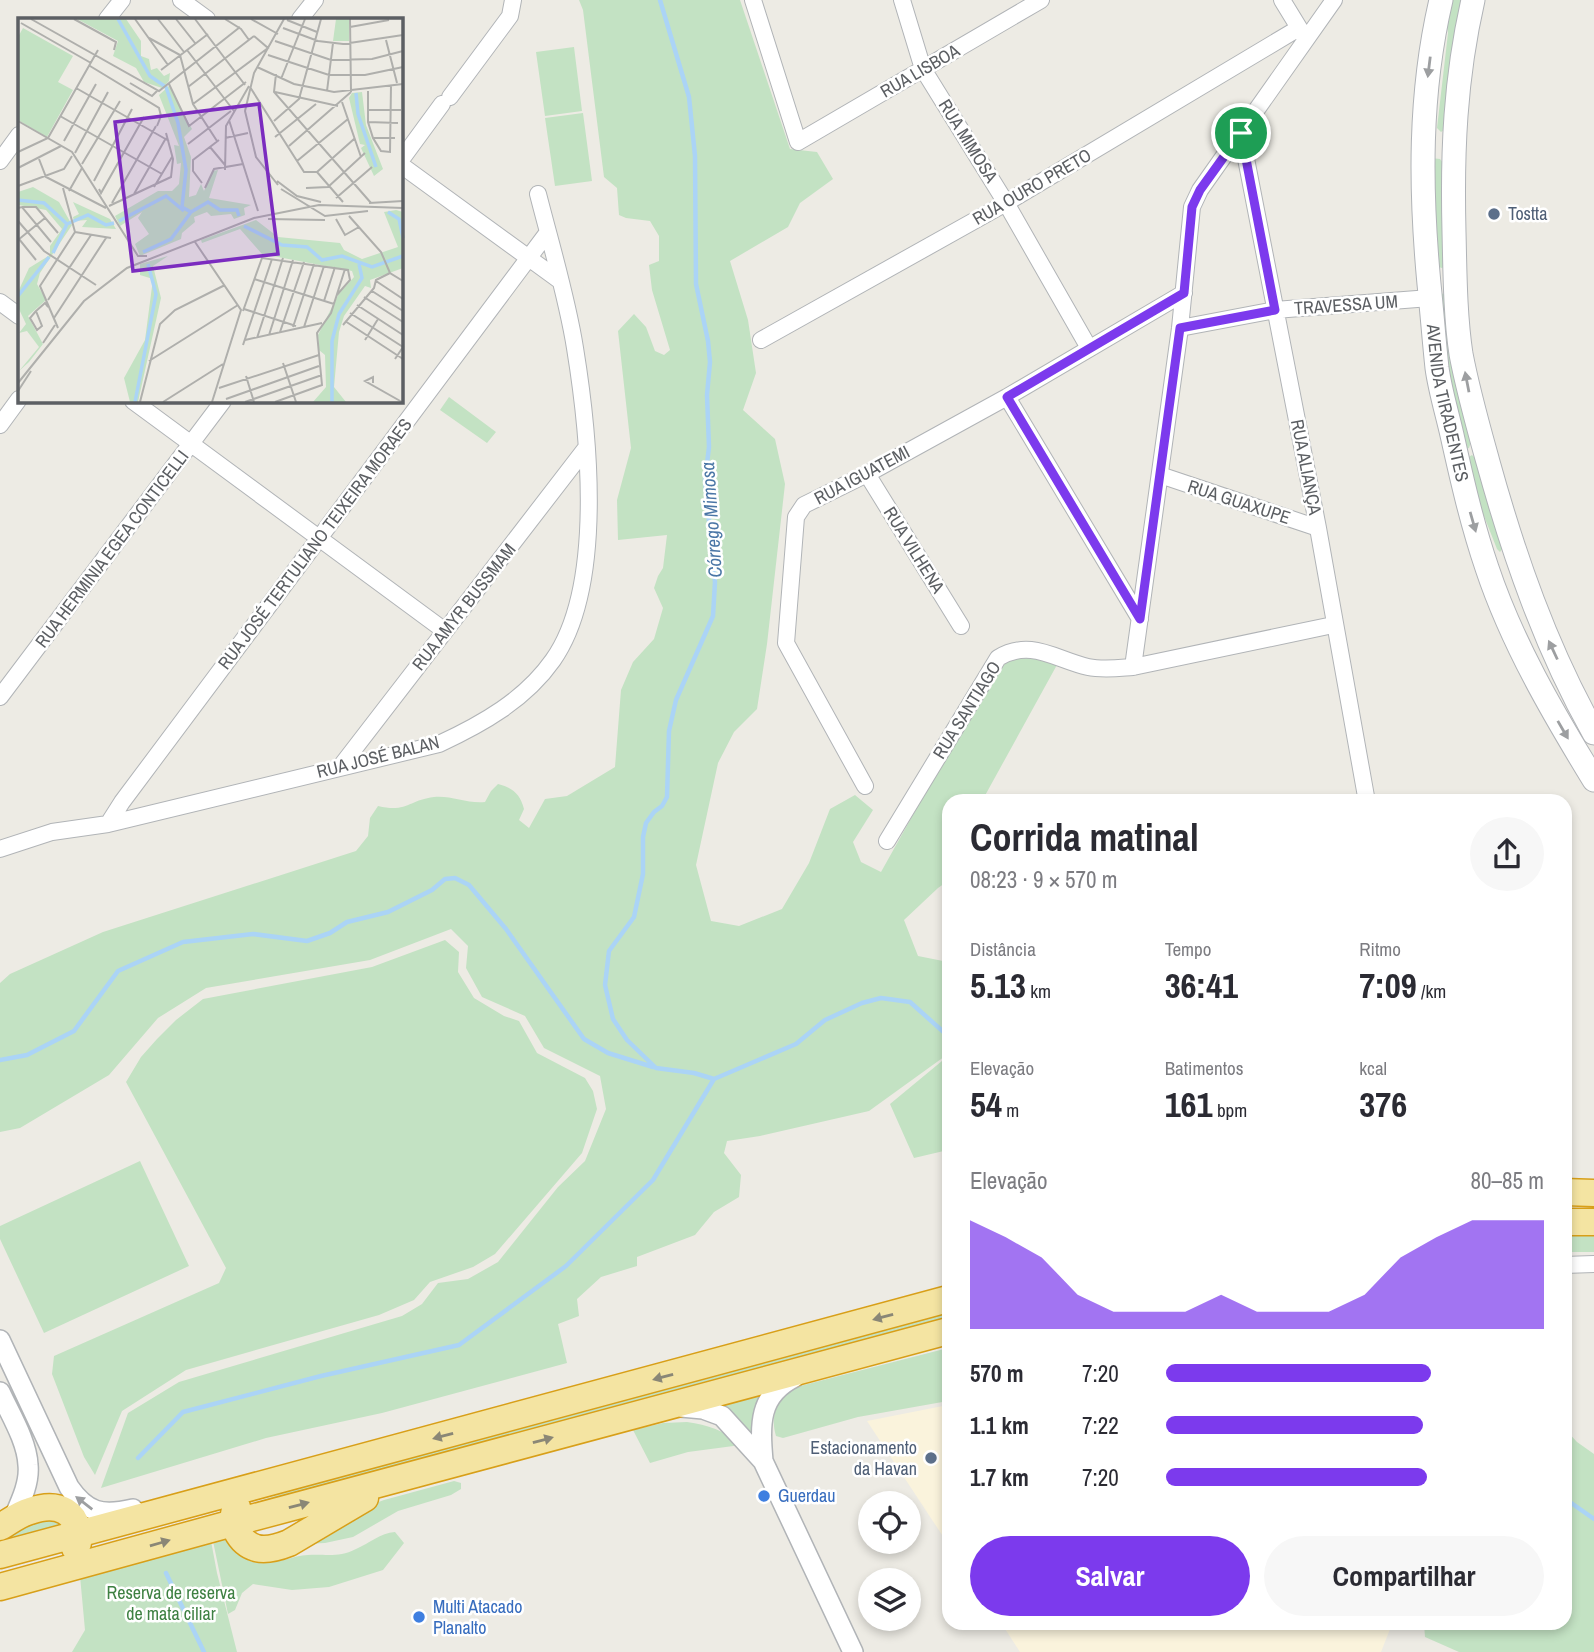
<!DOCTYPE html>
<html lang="pt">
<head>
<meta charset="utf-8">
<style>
	:root { --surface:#fff; --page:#f7f7f7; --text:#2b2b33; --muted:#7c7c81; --accent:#7c3aed }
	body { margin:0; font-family:"Archivo Narrow",sans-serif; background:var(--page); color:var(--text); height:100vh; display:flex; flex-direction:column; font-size:26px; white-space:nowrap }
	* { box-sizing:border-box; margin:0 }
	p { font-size:23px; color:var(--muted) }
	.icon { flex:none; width:38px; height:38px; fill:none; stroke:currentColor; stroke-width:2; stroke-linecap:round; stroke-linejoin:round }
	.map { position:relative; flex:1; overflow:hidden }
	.details { position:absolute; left:942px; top:794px; width:630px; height:836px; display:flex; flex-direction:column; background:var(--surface); border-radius:21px; box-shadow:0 4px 10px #0003 }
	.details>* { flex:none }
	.tools { position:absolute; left:858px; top:1491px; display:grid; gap:14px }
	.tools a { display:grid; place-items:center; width:63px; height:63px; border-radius:50%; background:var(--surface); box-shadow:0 4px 10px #0003; font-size:35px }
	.pin { position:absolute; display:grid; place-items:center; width:60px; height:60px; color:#fff; margin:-30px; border:4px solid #fff; border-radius:50%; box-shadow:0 2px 7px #0007 }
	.round { display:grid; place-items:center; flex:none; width:74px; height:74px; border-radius:37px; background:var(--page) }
	.headline { display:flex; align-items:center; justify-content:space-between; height:119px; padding:0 28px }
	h1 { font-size:38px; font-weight:700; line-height:52px }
	.metrics { display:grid; grid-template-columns:repeat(3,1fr); gap:10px; height:119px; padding:7px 28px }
	.metrics div { display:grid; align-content:center }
	.metrics b { font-size:35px; font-weight:700 }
	.metrics small { font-size:19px; font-weight:400 }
	.metrics p { font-size:19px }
	.chart { height:196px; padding:14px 28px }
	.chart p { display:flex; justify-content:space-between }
	.chart svg { width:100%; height:126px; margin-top:7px; fill:var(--accent); opacity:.7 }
	.cta { display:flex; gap:14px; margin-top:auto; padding:14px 28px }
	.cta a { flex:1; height:80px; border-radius:42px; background:var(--accent); color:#fff; font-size:28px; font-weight:700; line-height:80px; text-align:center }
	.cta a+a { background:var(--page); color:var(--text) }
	ul { padding:0 28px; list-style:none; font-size:23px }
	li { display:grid; grid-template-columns:112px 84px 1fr; align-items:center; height:52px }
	li i { height:18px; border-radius:9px; background:var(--accent) }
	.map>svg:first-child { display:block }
</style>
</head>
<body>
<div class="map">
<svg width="1594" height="1652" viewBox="0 0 1594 1652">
	<rect width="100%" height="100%" fill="#edebe4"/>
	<path fill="#faf3dc" d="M948 1405V1544L867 1421Z
		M1002 1624H1392L1381 1652H1020Z"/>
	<path fill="#c3e2c3" d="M579 0H740L790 149 817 152 833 179 800 203 788 227 730 261 748 320 756 373 743 410 775 439 785 484 767 644 757 709 734 732 718 763 696 865 711 921 739 926 782 909 809 863 830 809 855 795 873 810 853 842 861 862 881 872 942 763 1006 662C1024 655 1039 658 1058 663L982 801 948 802V881L938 888 904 920 918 956 948 962V1054L869 1111 760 1136 727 1141 724 1153 741 1175 739 1197 714 1212 695 1235 637 1257V1266L601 1277 577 1299 579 1316 558 1324 567 1363 382 1413 266 1438 101 1488 128 1413 179 1382 402 1316 422 1304 438 1283 468 1279 498 1262 558 1187 585 1161 606 1109 600 1076 544 1048 525 1016 482 997 466 968 468 946 451 929 370 960 206 988 158 1018 109 1075 20 1128 0 1132V983L10 974 103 932 356 851 368 836 370 818 378 806C407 813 409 800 434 797 450 795 468 804 485 802L491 791 498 784C513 788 520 794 524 809L519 820 529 828 545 799 567 796 615 767 621 690 633 662 654 639 663 608 654 588 658 576 663 568 667 535 618 540 617 500 631 448 618 331 634 314 646 327 655 351 664 355 670 350 652 290 649 265 659 261V236L650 221 626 218 619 215 617 188 604 177 583 10Z
		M1451 0H1464L1444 130 1441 132 1437 128 1448 33 1446 20Z
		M574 47 582 111 545 116 536 52Z
		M583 113 592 181 555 186 545 118Z
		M1431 158 1440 159 1443 163 1445 267 1441 268 1438 265 1436 223 1429 211Z
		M1440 293 1447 295 1471 442 1469 448 1466 449 1460 446 1437 295Z
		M449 397 496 432 487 443 440 410Z
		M1472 455 1476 459 1503 548 1500 552 1497 549 1480 506 1467 458Z
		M445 940 459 952 458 972 474 998 504 1016 519 1021 537 1053 585 1078 593 1091 597 1109 582 1153 495 1254 473 1267 430 1282 414 1300 379 1315 186 1370 122 1411 95 1475 84 1457 52 1374 54 1356 219 1283 226 1268 126 1082 141 1057 157 1039 176 1020 203 999 372 967Z
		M948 1056V1150L914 1158 890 1104Z
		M140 1161 189 1266 44 1333 0 1239V1226Z
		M1564 1228H1594V1252H1565Z
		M948 1308V1324L252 1507 257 1502 281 1494Z
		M948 1348V1401L858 1417 783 1438 776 1436C769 1413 779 1396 800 1386Z
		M760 1395 755 1410 752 1434 721 1406Z
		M687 1422C708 1425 724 1430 741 1445L688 1452 650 1463 633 1430 663 1423Z
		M1565 1429 1577 1442 1594 1454V1652H1459L1425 1637 1424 1624H1564Z
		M454 1481 461 1483V1489L451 1495 398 1511 353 1537 325 1543 304 1544 354 1511 384 1500Z
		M42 1517 67 1524 0 1549V1536Z
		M395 1532 404 1543 383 1570 329 1587 292 1590 253 1584 242 1593 235 1610 228 1614 213 1541 228 1537C234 1545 240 1557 250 1561 269 1568 289 1556 308 1555 327 1554 338 1558 356 1549 370 1543 380 1533 395 1532Z
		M211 1541 217 1573 237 1652H72L85 1630 80 1576Z"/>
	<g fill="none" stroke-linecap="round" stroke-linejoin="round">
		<path stroke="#abd4f6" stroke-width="4.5" d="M660 0 689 97 695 156 696 284 708 341 710 362 707 395 709 447 705 480 715 582 713 616 676 700 669 731 667 797 662 806 654 812 646 823 643 837V874L634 917 609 951 605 985 613 1019 627 1040 656 1068 694 1073 714 1079 796 1044 825 1020 862 1003 881 998 910 1002 948 1036
			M0 1060 27 1055 74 1031 118 971 183 942 253 934 307 941 330 933 347 922 388 912 432 890 445 879 455 878 469 885 506 929 584 1039 608 1053 653 1067
			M138 1458 183 1412 321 1376 459 1345 566 1266 653 1180 714 1079
			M1564 1498 1594 1519
			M166 1573 204 1652"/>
		<defs>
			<path id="minor" d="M181 0 207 19
				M753 0 798 142 1041 0
				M902 0 923 69 1006 203 1089 348
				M1282 0 1304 36
				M107 19 122 0
				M300 19 315 0
				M450 97 510 16 513 0
				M1241 133 1318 528 1367 802
				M401 160 442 104
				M0 161 19 135
				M401 165 559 280
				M0 302 19 316
				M1180 328 1275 310 1430 298
				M761 340 1006 203 1299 28
				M1007 397 1140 619
				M133 401 445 631
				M0 425 19 399
				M867 474 961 626
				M1160 475 1318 528
				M1133 667 1180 328 1192 207 1200 190 1334 0
				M0 697 223 401
				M341 766 586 448
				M865 786 786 643 796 517 804 505 867 474 1007 397 1184 293
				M108 824 122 802 548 232
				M887 841 998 658C1031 638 1056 660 1088 667 1103 670 1118 668 1133 667L1333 625
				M0 849 52 832 108 824 439 744C482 724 525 700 553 660 605 586 589 434 575 348 567 297 551 245 538 194
				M1564 1265 1594 1264"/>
			<path id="tertiary" d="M0 1340 69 1487C87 1513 102 1516 133 1509
				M0 1392C10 1414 27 1441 28 1465 30 1483 20 1503 13 1519
				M681 1407 703 1409 722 1416 763 1461 853 1652
				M763 1461C760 1425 758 1395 795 1377"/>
			<g id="secondary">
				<path id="s1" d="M1441 0C1419 94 1420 188 1429 284 1432 312 1434 340 1437 368 1440 390 1447 413 1452 435 1462 480 1472 524 1487 568 1512 643 1553 713 1594 780"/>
				<path d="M1473 0C1455 79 1452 152 1454 232 1455 272 1455 314 1461 354 1468 391 1478 426 1488 462 1514 556 1546 648 1594 733"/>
			</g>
			<path id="trunk" d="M1564 1192 1594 1193
				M1564 1222H1594
				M237 1507C227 1522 240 1543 256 1548 267 1551 279 1547 289 1543L365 1498
				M0 1527C9 1522 19 1514 30 1511 58 1501 80 1511 78 1543L75 1548
				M0 1555 948 1299
				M0 1587 233 1523 948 1331"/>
		</defs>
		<use href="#minor" stroke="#b1b4b7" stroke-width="18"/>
		<use href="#tertiary" stroke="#b1b4b7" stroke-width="22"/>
		<use href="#secondary" stroke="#b0b3b7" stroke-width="25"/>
		<use href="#trunk" stroke="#d89f18" stroke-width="29"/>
		<use href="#minor" stroke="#fff" stroke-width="16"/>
		<use href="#tertiary" stroke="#fff" stroke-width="19"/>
		<use href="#secondary" stroke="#fff" stroke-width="23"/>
		<use href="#trunk" stroke="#f4e4a2" stroke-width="26"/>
	</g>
	<defs><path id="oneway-solid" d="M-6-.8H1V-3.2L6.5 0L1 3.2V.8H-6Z" transform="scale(1.75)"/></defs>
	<g fill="#9d9fa1">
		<use href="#oneway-solid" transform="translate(1429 67) rotate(97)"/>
		<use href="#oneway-solid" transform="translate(1467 382) rotate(-101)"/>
		<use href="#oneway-solid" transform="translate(1473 522) rotate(74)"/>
		<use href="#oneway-solid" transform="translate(1553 650) rotate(-115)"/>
		<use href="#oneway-solid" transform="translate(1563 730) rotate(60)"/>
		<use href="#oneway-solid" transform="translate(84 1503) rotate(-142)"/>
	</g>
	<g fill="#8a8776">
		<use href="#oneway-solid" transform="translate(883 1317) rotate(165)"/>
		<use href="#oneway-solid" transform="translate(663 1377) rotate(165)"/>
		<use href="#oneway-solid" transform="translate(443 1436) rotate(165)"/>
		<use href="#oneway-solid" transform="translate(543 1440) rotate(-15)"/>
		<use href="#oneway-solid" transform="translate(299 1505) rotate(-15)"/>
		<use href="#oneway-solid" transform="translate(160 1543) rotate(-16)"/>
	</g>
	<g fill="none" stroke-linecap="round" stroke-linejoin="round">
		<defs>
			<path id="route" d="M1241 133 1275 310 1180 328 1140 619 1007 397 1184 293 1192 207 1200 190Z"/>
		</defs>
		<use href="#route" stroke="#fff" stroke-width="14"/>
		<use href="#route" stroke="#7c3aed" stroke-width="9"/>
	</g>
	<g fill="#5c6f8a" stroke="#fff" stroke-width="2.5">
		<circle cx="1494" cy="214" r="7"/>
		<circle cx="931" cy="1458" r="7"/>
	</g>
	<g fill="#3f7fe0" stroke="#fff" stroke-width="2.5">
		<circle cx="764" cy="1496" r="7"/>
		<circle cx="419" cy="1617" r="7"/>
	</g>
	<g text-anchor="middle" stroke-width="5" stroke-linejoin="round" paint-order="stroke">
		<g font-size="18" fill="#5c5f63" stroke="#fff">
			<text transform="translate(920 71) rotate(-30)" y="6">RUA LISBOA</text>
			<text transform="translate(968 141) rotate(58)" y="6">RUA MIMOSA</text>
			<text transform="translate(1032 187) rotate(-30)" y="6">RUA OURO PRETO</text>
			<text transform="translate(1346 305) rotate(-4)" y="6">TRAVESSA UM</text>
			<text dy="6" stroke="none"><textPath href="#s1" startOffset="406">AVENIDA TIRADENTES</textPath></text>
			<text transform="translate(1306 467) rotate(79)" y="6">RUA ALIANÇA</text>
			<text transform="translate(862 475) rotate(-28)" y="6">RUA IGUATEMI</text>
			<text transform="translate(1239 502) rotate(18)" y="6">RUA GUAXUPE</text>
			<text transform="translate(315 544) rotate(-53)" y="6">RUA JOSÉ TERTULIANO TEIXEIRA MORAES</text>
			<text transform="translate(112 549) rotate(-53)" y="6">RUA HERMINIA EGEA CONTICELLI</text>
			<text transform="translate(914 550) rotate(58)" y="6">RUA VILHENA</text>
			<text transform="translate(464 607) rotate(-52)" y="6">RUA AMYR BUSSMAM</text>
			<text transform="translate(967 710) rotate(-58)" y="6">RUA SANTIAGO</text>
			<text transform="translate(378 757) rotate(-14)" y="6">RUA JOSÉ BALAN</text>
		</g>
		<g font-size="18" fill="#4e5e75" stroke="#fff" text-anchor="start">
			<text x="1508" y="220">Tostta</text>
			<text x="917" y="1454" text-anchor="end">Estacionamento<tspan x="917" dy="21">da Havan</tspan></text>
		</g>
		<g font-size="18" fill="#366cbe" stroke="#fff" text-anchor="start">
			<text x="778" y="1502">Guerdau</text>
			<text x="433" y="1613">Multi Atacado<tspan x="433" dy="21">Planalto</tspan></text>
		</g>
		<g font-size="18" fill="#3e8042" stroke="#fff">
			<text x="171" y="1599">Reserva de reserva<tspan x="171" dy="21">de mata ciliar</tspan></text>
		</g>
		<g font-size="19" font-style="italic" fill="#4a76a6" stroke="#fff">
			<text transform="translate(711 520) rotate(-94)" y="7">Córrego Mimosa</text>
		</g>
	</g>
	<g transform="translate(18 18)">
		<rect width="385" height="385" fill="#edebe4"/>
		<path d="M59 1H108L123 23V38L131 41 133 52 139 50 146 58 152 55 151 63 144 70 126 64 118 50 95 38 100 23ZM318 1H331V23H315ZM5 10 55 38 40 64 55 72 29 119 0 102V19ZM151 68 174 111 166 119 173 139 171 179 178 177 183 166 186 173 195 153 200 152 191 180 233 187 226 190 227 197 216 201 213 196 193 198 189 194 176 199 177 204 164 215 163 221 122 238 117 226 131 216 120 200 124 194 102 208 97 198 140 173H154L161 166 163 145 159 146 156 127 161 128 141 77ZM344 74 348 107 365 151 356 158 343 130 347 127 342 126 331 80 334 75ZM15 169 41 184 54 207 22 255 19 266 28 282 10 298 25 326 11 344 1 353 21 329 9 313 1 315 8 306 0 289V274L11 250 32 237V228L44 211 28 192 1 187 0 174ZM55 184 92 201 98 211 64 209 69 202 56 203 55 199 61 196ZM378 192 385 194V250L352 262 353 270 347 268 326 298 321 314 316 369 328 384H295L308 369 307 337 301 332 300 317 320 277 336 259 334 253 244 236 222 211 184 225 183 222 238 202 260 219 322 225 326 232 344 241 380 229 366 194ZM150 238 135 248 143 280 120 384H112L106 360 127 322 135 261 122 257V246Z" fill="#c3e2c3"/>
		<path fill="none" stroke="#abd4f6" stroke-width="3.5" d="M100 1 132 58 148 69 160 105 168 152 164 189 173 194 190 184 202 192H219L221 198M338 75 340 96 358 149M0 182 26 185 49 206 70 197 88 207 96 205M370 194 381 201 385 220M101 203 148 178 166 193M226 208 264 227 289 229 304 242 324 238 354 249 385 238M125 234 153 221 173 194M35 235 49 206M0 278 31 239M117 384 138 276 130 246M314 384V323L321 296 344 260 341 246"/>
		<path fill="none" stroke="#afafac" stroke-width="2" d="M13 1 141 73 222 9M56 1 98 24 96 32M117 1 150 47M140 1 166 34M158 1 177 25M177 1 227 67M207 1 223 11 231 22M233 1 260 16M332 1 333 74M269 2 299 14M3 5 73 45M332 9 371 2M265 10 300 23 325 26 385 17M131 20 162 37 175 86 199 123M368 22 379 65M257 23 313 42 354 41 385 33M169 32 216 93M250 37 311 57H347L385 49M72 48 141 90 143 98 139 108M239 49 276 66 316 74 385 66M143 52 190 16M258 56 256 74 353 185M263 61 287 1M112 65 134 78 139 73M151 66 171 108 228 64M170 69 236 18M232 69 286 154H299L336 121M58 70 151 123M309 73 315 25M350 73V104L355 120 363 133 372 134 373 68M257 74 320 88M324 84 343 139M175 86 250 30 236 18M350 92H383M42 98 144 156M211 102 240 193M0 103 54 134 120 238H129M256 103 281 81 303 1M350 104 380 105M257 119 298 86M207 120 230 115M355 120H377M46 123 78 66M170 126 213 93M271 128 333 74M192 129 207 147M0 134 30 120 80 32M57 135 90 74M21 141 28 159 88 190M279 143 330 101M64 146 102 83M0 150 43 128M207 152 208 108 231 68M299 154 325 184M76 163 114 91M259 163 279 178 303 184M184 165 175 153V142L201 122M260 167 238 139 227 93 236 55 266 1M0 168 46 151 54 138M136 169 154 139M45 170 57 214M187 170 196 151 225 146M288 170 310 169 347 135M81 171 83 175 126 99M263 171 307 198 350 193M51 173 64 150M116 176 148 120M318 180 354 149M94 185 138 108M351 185 385 183M91 188 153 159 155 141 148 115M4 189H18L40 215M0 190 4 189 33 224M331 198 363 234 372 255 385 263M250 201 307 202M318 201 327 217 341 209M0 203 26 233 78 267M57 214 93 220M1 221 18 242M0 222 27 200M177 224 223 292 194 384M236 261 316 286M358 263 385 281M354 273 385 293M346 279 385 304M30 282 73 217M306 283 317 249M339 287 385 317M226 291 278 308M18 293 12 300 19 312 24 308 18 293 27 285 30 289M225 293 244 240 330 252 332 262 318 278M332 295 385 329 377 341M36 300 88 220M327 303 385 341M325 307 356 270 358 262 372 255M275 309 296 246M286 309 306 248M40 310 22 268 57 214M262 314 286 244M251 317 275 242M239 320 265 240M227 322 304 305M347 322 360 301M25 325 37 307M225 327 254 241M131 343 220 287M265 345 278 384M228 358 236 384M0 365 66 283 109 250 236 200 301 187 385 190M355 365V359L347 363 384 384M201 370 301 337M0 373 13 353M208 381 301 348M122 384 142 306 157 292 207 267M145 384 205 346M227 384 304 357M257 384 304 367 299 315 313 295 327 251"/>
		<path fill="#7b2cbf" fill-opacity="0.15" stroke="#7b2cbf" stroke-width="3.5" d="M241 86 260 236 115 253 97 104Z"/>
		<rect width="385" height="385" fill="none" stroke="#5c5f63" stroke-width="3.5"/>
	</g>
</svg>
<div class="tools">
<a><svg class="icon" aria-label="locate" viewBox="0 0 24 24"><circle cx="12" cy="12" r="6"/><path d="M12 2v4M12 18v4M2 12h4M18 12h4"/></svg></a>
<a><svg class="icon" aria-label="layers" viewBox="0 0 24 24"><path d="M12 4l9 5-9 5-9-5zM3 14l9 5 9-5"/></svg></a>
</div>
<div class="pin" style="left:1241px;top:133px;background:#1e9e55"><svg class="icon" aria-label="arrive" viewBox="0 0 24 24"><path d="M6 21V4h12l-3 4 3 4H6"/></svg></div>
<section class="details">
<div class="headline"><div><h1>Corrida matinal</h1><p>08:23 · 9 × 570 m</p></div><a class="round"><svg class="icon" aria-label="share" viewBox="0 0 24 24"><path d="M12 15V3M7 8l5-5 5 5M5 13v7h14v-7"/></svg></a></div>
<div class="metrics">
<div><p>Distância</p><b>5.13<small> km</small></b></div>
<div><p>Tempo</p><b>36:41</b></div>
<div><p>Ritmo</p><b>7:09<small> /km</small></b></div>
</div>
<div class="metrics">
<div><p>Elevação</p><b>54<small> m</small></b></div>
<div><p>Batimentos</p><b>161<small> bpm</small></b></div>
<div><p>kcal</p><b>376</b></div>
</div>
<div class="chart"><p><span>Elevação</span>80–85 m</p>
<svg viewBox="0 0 160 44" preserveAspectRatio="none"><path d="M0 44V6L10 12L20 19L30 32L40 38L50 38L60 38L70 32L80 38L90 38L100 38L110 32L120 19L130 12L140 6L150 6L160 6V44z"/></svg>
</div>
<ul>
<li><b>570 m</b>7:20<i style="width:70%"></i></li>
<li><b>1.1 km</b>7:22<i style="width:68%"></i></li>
<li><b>1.7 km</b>7:20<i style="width:69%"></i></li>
</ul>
<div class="cta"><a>Salvar</a><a>Compartilhar</a></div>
</section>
</div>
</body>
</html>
